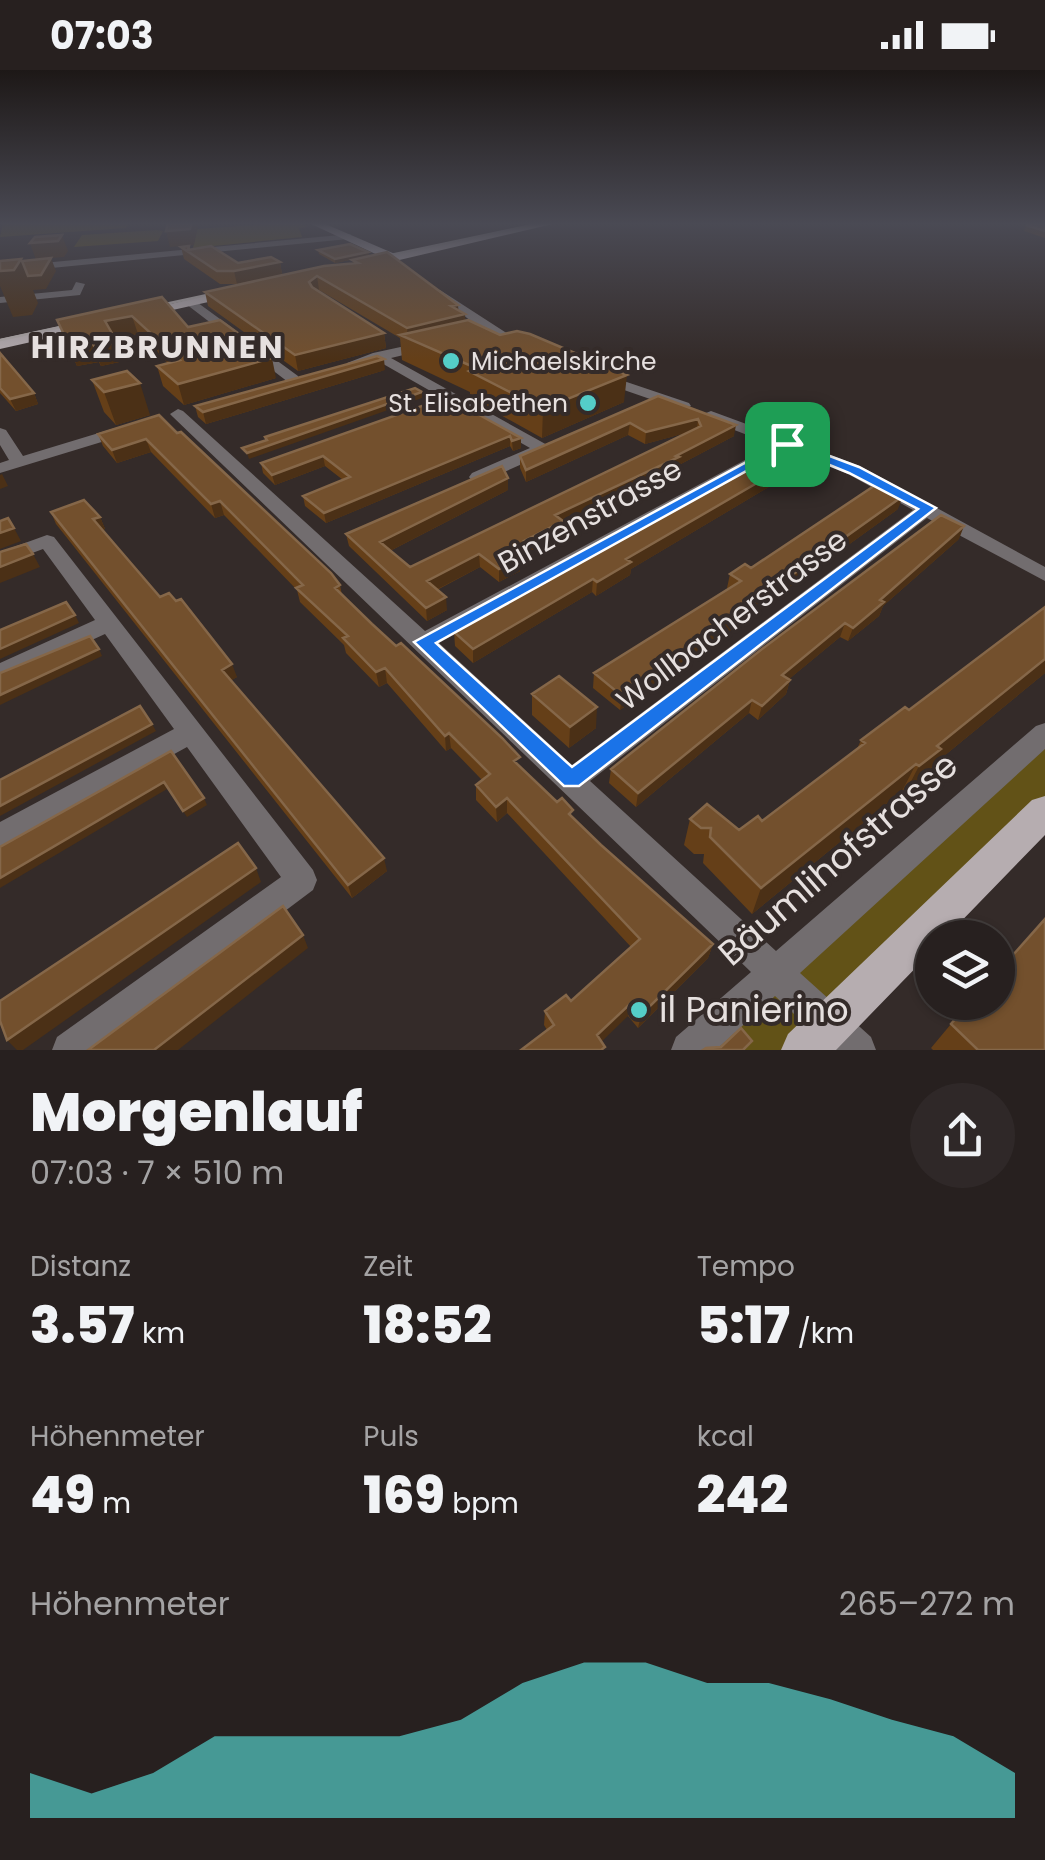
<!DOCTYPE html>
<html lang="de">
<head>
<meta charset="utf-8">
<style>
	:root { --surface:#27201f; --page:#2f2828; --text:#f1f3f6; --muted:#a4a3a4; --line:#433e3d; --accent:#54cdc8 }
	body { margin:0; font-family:Poppins,sans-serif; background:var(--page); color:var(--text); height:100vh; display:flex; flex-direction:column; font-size:38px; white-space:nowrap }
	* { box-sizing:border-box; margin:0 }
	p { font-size:32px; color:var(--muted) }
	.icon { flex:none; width:55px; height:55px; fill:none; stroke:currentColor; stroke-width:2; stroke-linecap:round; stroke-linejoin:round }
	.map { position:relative; height:980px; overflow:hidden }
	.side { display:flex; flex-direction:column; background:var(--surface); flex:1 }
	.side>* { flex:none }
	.buttons { position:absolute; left:915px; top:850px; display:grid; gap:20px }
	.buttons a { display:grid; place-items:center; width:100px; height:100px; border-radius:50%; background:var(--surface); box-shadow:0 2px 8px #0004,0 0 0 2px var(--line); font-size:50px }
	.pin { position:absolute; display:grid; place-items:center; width:85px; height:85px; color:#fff; margin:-42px; border-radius:20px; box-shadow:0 5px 15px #0006 }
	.round { display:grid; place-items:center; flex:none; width:105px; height:105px; border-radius:52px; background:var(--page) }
	.overview { display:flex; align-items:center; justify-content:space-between; height:170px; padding:0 30px }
	h1 { font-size:55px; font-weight:800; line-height:75px }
	.stats { display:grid; grid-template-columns:repeat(3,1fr); gap:15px; height:170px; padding:10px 30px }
	.stats div { display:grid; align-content:center }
	.stats b { font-size:50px; font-weight:800 }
	.stats small { font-size:28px; font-weight:400 }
	.stats p { font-size:28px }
	.chart { height:280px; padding:20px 30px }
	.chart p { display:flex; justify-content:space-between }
	.chart svg { width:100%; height:180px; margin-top:10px; fill:var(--accent); opacity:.7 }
	.status { display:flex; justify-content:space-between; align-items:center; height:70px; padding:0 50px; background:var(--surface); direction:ltr }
	.status svg { height:28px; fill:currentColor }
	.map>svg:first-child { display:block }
</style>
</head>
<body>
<div class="status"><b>07:03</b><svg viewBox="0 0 49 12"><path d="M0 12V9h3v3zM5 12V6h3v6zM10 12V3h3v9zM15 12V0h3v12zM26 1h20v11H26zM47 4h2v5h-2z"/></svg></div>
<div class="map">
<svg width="1045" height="980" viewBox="0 0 1045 980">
	<rect width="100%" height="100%" fill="#342b29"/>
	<path fill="#625217" d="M128 153 126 158 0 167 3 153H134Z
		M279 153H301L307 157 299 158 302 167 193 178 197 159Z
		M157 160 163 161 158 171 74 177 82 165Z
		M1045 663V741L803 980H689Z"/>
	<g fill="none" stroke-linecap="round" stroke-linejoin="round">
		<path fill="#726d6f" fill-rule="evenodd" d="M351 164 348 169 0 203V197Z
			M76 212 85 214 80 225 0 233V227L72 220Z
			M440 220 522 273 511 276 490 265 436 225 434 223Z
			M186 230H194L298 306V312H288L186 234Z
			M428 271 433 272V278L391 288 549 376V382L484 411H472L469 407 472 403 530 378 378 291 354 297 347 293 373 283Z
			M603 304 689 333 691 336 684 340 679 339 598 311 596 308Z
			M178 339 183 341 425 561 773 375 706 349V343L711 341 860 396 1045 497V511L927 448 590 711 776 881 1036 656 1045 653V679L800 903 871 967 876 980H832L775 926 716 980H671L676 967 751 902 173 347 170 344ZM787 380 848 404 913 440 572 695 439 573Z
			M125 355 131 357V363L0 403V393L9 390 0 375V358L6 360 23 386Z
			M47 465 54 467 313 800 317 810 313 820 100 980H52L57 967 281 807 187 677 0 780V752L174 659 105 564 0 612V593L95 550 43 479 0 495V482Z"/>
		<path fill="#b6adb0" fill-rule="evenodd" d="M309 153H323L395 184 537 153H557L361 199 355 195 357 192 382 187Z
			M239 217 246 221 244 224 137 248 130 244Z
			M93 249 101 254 98 257 0 279V269Z
			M1045 726V765L945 868H932V881L836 980H781L788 964 1032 730Z"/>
		<path stroke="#b0a9a8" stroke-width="2.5" d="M362 191 542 153
			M142 239 235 219
			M0 270 88 251"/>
	</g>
	<path fill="#653f18" d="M1045 153V168L1024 161 1026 155Z
		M181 177 238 193 280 192 282 204 237 214H220L184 189Z
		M318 180 368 182 369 186 335 193 319 184Z
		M352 190 459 241 465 244V251L624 332 542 368 470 328V322L402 290 400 268 319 220 318 221 384 263 386 278 298 301 208 236 205 222 353 193Z
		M162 227 188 257 276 308 184 335 163 316 157 296 168 293 138 264 116 269 124 291 101 296 99 292 77 296 57 250Z
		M0 283 34 323 38 334 16 341 0 323Z
		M385 300 206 354 198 347 195 336Z
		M92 310 150 345 116 355 104 342Z
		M658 326 734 366 677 396V399L563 454V463L528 482V487L520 492V501L499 512 480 497 437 520 447 540 427 551 349 476 346 464 508 420 390 481 410 497 689 362 645 374 628 365 526 412 520 398V386Z
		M447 327 521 368V378L513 381 510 376 326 453 305 436 303 426 343 410 325 396 275 415 263 403 261 393Z
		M159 345 340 515 342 525 520 698 601 775 713 874 708 888 638 958 628 946 547 960 544 955 545 941 571 931 631 877 507 743 497 752 476 730V715L482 710 451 678 446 681 387 613 379 617 346 583 344 575 300 532 297 520 224 445 215 448 151 382 117 393 103 376 98 364Z
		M809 393 631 499 630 505 596 526 592 522 473 593 455 576 454 562Z
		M898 439 620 640 593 618 594 603 729 519 727 518 730 504 751 498Z
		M51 442 100 447 105 459 102 460 160 527 237 607 231 610 387 801 352 828 56 454Z
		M959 469 883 536 879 546 848 571 840 567 789 609 790 610 786 624 758 650 749 643 636 737 609 713 611 699Z
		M1045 537V603L933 695 927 706 905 723 902 721 752 844 703 793 704 784H694L684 775 690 749 739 760 762 751 857 679 861 670 909 640Z
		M532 624 596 658 569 678 532 645Z
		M951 954 1045 980H933L931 978Z"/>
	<path fill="#4b3016" d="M192 153H197L198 156 194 175 170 177 166 161Z
		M62 165 68 181 64 187 51 188 56 201 46 219 33 220 38 233 32 245 13 247 0 216V201L21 189 28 206 36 190 30 173Z
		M368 182 369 186 335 193V189Z
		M280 192 282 204 237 214 234 201Z
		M317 206 319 220 311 225 309 212Z
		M458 235 459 246 465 244 466 259 408 269 407 258 451 236Z
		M132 246 138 264 111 270 105 251Z
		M384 263 386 278 298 301 295 285Z
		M92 272 99 292 77 296 70 277Z
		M117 272 124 291 101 296 94 276Z
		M272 288 276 308 184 335 178 314Z
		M384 289 385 300 206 354 203 342Z
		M627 305 624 332 542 368 543 339Z
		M140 313 150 345 116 355 104 322Z
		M422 322V328L249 389 247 383Z
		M34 323 38 334 16 341 10 329Z
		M698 349 697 360 645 374 646 362Z
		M630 353 628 365 526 412V400Z
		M736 355 734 366 677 396V399L563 454V463L528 482V487L520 492V501L499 512V499L512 483 555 445Z
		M510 366V376L326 453 324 443Z
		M521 368V378L513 381 512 371Z
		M146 369 151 382 117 393 112 380Z
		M812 381 809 393 631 499 630 505 596 526 597 512 626 489Z
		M323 386 325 396 275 415 272 405Z
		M2 404 8 416 0 419V405Z
		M508 408V420L382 485 380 472Z
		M903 426 898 439 620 640 622 626Z
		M220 431 224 445 215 448 211 434Z
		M100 447 105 459 98 461 93 449Z
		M964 456 959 469 883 536 879 546 848 571 853 558 880 530Z
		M14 458 21 471 0 479V463Z
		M33 484 40 497 0 513V497Z
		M479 484 480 497 428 524 427 511Z
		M593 509 592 522 473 593V579Z
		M446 527 447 540 427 551 426 538Z
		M75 545 79 553 0 589V579Z
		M845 553 840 567 777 619 782 605Z
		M99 579 102 586 0 635V625Z
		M1045 589V603L933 695 927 706 905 723 919 696 937 676Z
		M232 594 237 607 227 613 222 600Z
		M385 598 387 613 379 617 376 602Z
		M790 610 786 624 758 650 762 636Z
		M752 630 749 643 636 737 638 723Z
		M597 637 596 658 569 678 570 657Z
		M152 654 156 661 0 746V736Z
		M449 663 451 678 446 681 445 666Z
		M916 694 902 721 752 844 761 818Z
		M164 712 167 719 0 818V808Z
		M204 728 207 735 187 747 183 741Z
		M507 728V743L497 752 496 737Z
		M384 788 387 801 352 828 348 815Z
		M256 798 261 812 23 980H17L7 970Z
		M303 865 308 878 178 980H154Z
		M713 874 708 888 638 958 641 945Z
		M631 933 628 946 595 978 597 965Z"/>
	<path fill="#73502d" stroke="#856749" stroke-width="2.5" d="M168 153H192L190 159 166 161Z
		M1045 153V161L1026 155 1042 153Z
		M62 165 58 171 30 173 35 167Z
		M350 174 368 182 335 189 318 180Z
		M189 176 188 180 211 176 238 193 271 187 280 192 234 201H217L181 177Z
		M387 182 458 235 451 236 465 244 407 258 317 206 309 212 312 217 384 263 295 285 205 222 324 196 358 193 352 190Z
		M51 188 41 205 28 206 22 191Z
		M21 189 14 200 0 201V191Z
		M162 227 188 257 220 250 272 288 178 314 157 296 180 290 132 246 105 251 117 272 94 276 92 272 70 277 57 250Z
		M468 250 500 265 517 261 530 264 627 305 543 339 469 301 476 298 400 265Z
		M0 283 34 323 10 329 0 318Z
		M377 286 384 289 203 342 195 336Z
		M127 301 140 313 104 322 92 310Z
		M415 318 422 322 247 383 242 378 267 370 265 367Z
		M658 326 736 355 676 386 679 387 555 445 563 451 524 471 528 474 512 483 520 488 499 499 479 484 427 511 446 527 426 538 346 464 502 396 508 408 380 472 410 497 701 356 698 349 646 362 630 353 526 400 520 386Z
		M447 327 521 368 512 371 510 366 324 443 303 426 350 407 323 386 272 405 261 393Z
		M159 345 177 363 181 362 331 503 340 515 335 518 372 554 396 576 401 573 502 668 520 687 514 691 557 732 562 728 573 740 569 744 601 775 713 874 641 945 631 933 597 965 605 977 601 980H521L554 955 545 941 566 925 571 931 640 869 507 728 496 737 476 715 490 704 449 663 445 666 385 598 376 602 343 568 348 566 296 518 303 515 220 431 211 434 146 369 112 380 98 364Z
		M791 374 812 381 626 489 631 492 597 512 593 509 473 579 454 562 505 530Z
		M877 414 903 426 622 626 594 603 741 511 730 504 745 494 751 498Z
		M84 430 100 447 93 449 160 527 169 523 176 531 181 529 232 594 222 600 384 788 348 815 51 442Z
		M941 445 964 456 880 530 884 532 853 558 845 553 782 605 790 610 762 636 752 630 638 723 611 699 762 579Z
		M8 448 14 458 0 463V451Z
		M26 474 33 484 0 497V482Z
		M66 532 75 545 0 579V560Z
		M1045 537V589L937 676 941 679 919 696 916 694 761 818 710 767 711 758H701L690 749 707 734 739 760 758 746 762 751 865 673 861 670 905 637 909 640Z
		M90 566 99 579 0 625V603Z
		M559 606 597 637 570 657 532 624Z
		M140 636 152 654 0 736V710Z
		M171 681 204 728 183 741 164 712 0 808V777Z
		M238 773 256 798 7 970 0 951V931Z
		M283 836 303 865 154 980H88Z
		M1045 849V980H978L951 954 970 932H998V902Z
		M741 958 752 971 743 980H703L706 978 721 977Z"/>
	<linearGradient id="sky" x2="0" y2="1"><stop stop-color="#1d1817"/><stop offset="0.53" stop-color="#4a4a54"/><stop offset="1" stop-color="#4a4a54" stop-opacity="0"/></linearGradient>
	<rect width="1045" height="290" fill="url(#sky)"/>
	<path fill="#1a73e8" stroke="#fff" stroke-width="2.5" fill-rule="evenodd" d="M787 370 859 397 936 438 579 716H564L414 572ZM788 378 849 403 918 439 572 697 436 573Z"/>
	<g fill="#54cdc8" stroke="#342b29" stroke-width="4">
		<circle cx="451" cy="291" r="10"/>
		<circle cx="588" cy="333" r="10"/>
		<circle cx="639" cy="940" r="10"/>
	</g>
	<g text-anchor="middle" stroke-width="8" stroke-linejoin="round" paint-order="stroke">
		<g font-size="25" fill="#e6e0df" stroke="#342b29" text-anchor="start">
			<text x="471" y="300">Michaelskirche</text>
			<text x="568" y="342" text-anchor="end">St. Elisabethen</text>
		</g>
		<g font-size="30" fill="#e6e0df" stroke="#342b29">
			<text transform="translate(590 446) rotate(-29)" y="10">Binzenstrasse</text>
			<text transform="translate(732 550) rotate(-37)" y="10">Wollbacherstrasse</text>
		</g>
		<g font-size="32" font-weight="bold" letter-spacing="2.5" fill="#e6e0df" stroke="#342b29">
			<text x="158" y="288">HIRZBRUNNEN</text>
		</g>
		<g font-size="35" fill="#e6e0df" stroke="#342b29">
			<text transform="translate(838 789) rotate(-41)" y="12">Bäumlihofstrasse</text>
		</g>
		<g font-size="35" fill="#e6e0df" stroke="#342b29" text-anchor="start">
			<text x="659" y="952">il Panierino</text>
		</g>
	</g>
</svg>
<div class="buttons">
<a><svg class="icon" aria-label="layers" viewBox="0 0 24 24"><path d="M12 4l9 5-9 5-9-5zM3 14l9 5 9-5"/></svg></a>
</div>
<div class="pin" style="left:787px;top:374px;background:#1e9e55"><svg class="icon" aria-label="arrive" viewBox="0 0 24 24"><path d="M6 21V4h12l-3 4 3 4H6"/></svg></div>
</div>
<section class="side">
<div class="overview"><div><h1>Morgenlauf</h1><p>07:03 · 7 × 510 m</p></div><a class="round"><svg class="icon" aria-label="share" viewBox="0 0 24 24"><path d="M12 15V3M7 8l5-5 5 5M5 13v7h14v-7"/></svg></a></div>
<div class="stats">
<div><p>Distanz</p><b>3.57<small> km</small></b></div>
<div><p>Zeit</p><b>18:52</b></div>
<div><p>Tempo</p><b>5:17<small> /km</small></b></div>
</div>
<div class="stats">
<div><p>Höhenmeter</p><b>49<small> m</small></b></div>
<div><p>Puls</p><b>169<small> bpm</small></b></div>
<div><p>kcal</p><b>242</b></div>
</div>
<div class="chart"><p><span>Höhenmeter</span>265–272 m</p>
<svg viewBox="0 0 160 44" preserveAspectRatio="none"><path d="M0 44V33L10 38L20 33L30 24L40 24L50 24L60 24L70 20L80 11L90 6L100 6L110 11L120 11L130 15L140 20L150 24L160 33V44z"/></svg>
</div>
</section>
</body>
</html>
